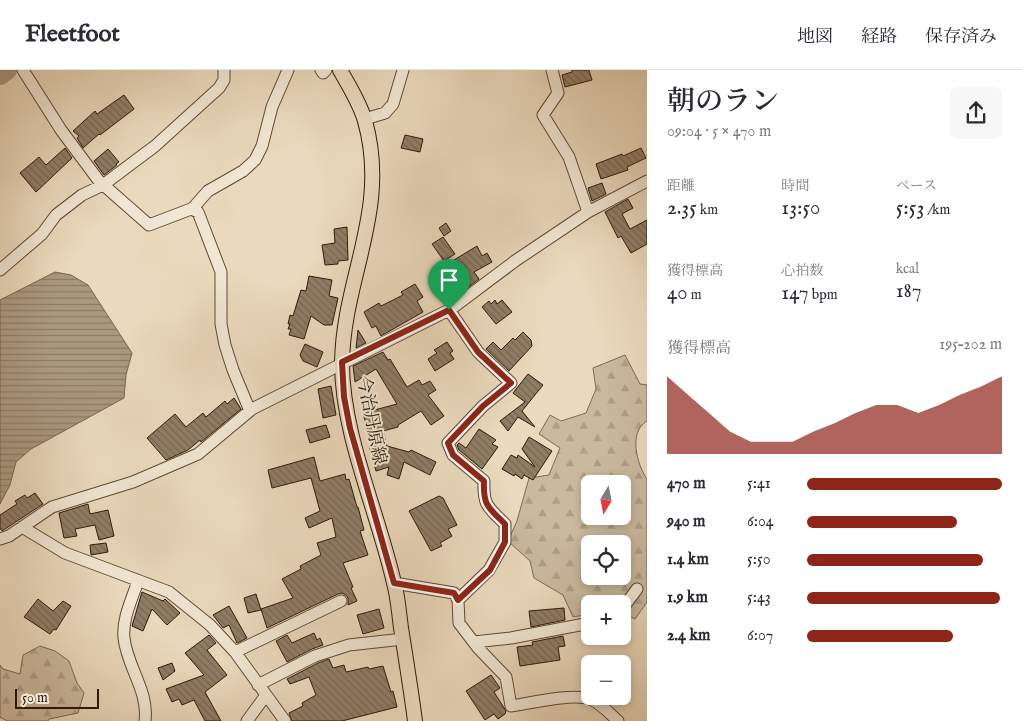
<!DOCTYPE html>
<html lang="ja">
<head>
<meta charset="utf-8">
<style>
	:root { --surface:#fff; --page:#f7f7f7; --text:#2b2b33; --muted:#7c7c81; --line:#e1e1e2; --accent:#8f2418 }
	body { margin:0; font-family:"IM FELL English","Noto Serif JP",serif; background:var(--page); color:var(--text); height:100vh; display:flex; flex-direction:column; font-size:19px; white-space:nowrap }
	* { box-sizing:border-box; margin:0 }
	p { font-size:16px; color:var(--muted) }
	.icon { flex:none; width:28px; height:28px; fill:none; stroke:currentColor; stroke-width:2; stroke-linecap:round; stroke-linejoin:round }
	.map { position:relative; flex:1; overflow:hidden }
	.panel { display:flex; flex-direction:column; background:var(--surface); width:375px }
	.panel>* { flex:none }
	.needle { width:32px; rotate:190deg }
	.controls { position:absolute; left:581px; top:405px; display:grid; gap:10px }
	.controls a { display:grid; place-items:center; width:50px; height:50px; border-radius:8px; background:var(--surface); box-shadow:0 2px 8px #0003; font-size:25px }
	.scale { position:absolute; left:15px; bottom:12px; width:84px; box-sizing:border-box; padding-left:5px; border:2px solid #2f1a09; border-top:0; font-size:14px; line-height:18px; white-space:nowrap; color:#2f1a09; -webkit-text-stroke:4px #f1e6d3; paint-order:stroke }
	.pin { position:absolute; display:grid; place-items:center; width:42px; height:42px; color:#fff; margin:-51px -21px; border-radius:50% 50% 50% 0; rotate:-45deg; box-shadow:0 0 5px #0007 }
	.pin .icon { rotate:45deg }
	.round { display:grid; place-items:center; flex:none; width:52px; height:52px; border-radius:8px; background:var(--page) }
	.head { display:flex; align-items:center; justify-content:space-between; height:85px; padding:0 20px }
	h1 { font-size:28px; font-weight:600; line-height:38px }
	.figures { display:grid; grid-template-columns:repeat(3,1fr); gap:8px; height:85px; padding:5px 20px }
	.figures div { display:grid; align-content:center }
	.figures b { font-size:21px; font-weight:600 }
	.figures small { font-size:14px; font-weight:400 }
	.figures p { font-size:14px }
	.chart { height:140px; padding:10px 20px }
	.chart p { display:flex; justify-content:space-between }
	.chart svg { width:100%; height:90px; margin-top:5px; fill:var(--accent); opacity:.7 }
	ul { padding:0 20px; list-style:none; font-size:16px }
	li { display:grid; grid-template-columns:80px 60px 1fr; align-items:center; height:38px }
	li i { height:12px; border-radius:6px; background:var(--accent) }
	header { display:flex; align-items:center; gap:30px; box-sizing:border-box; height:70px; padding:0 25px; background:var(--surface); border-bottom:1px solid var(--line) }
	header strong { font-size:24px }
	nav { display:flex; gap:28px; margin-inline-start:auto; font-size:18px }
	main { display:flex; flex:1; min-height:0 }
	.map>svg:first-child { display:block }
</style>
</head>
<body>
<header>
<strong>Fleetfoot</strong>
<nav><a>地図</a><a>経路</a><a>保存済み</a></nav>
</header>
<main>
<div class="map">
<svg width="647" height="651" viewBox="0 0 647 651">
	<defs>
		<pattern id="forest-firs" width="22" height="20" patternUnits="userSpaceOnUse" patternTransform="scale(1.25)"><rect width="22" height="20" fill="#cab99e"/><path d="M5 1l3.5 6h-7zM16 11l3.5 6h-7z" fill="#ae9e87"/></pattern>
		<pattern id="water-rules" width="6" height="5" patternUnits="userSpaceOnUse" patternTransform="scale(1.25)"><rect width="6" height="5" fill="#aa987f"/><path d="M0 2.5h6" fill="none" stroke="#8b7b66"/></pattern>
		<pattern id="building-back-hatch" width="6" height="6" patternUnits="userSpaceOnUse" patternTransform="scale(1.25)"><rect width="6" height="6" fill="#907d66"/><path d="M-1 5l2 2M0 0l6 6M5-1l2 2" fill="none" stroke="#766652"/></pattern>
	</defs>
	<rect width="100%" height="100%" fill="#ead9bc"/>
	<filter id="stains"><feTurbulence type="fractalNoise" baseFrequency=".004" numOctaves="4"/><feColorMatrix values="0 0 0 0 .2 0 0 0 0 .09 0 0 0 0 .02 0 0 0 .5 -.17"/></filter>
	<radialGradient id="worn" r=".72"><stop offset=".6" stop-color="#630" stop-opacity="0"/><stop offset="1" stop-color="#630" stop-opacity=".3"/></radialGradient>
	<path fill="url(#forest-firs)" stroke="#7c6a54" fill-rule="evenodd" d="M625 285 640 314 647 315V351C628 362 637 395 647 409V532L635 549 623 543 622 534H590V544L573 547 563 525 534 508 530 491 508 471 517 451 529 408 549 405 560 378 539 364 550 345 561 351 586 343 596 319 593 298ZM590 414H622V446H590ZM590 474H622V506H590Z
		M40 576 55 581 69 591 77 613 84 623 78 643 49 649 48 651H7L0 647V595L3 599 20 604 23 585Z"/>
	<path fill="url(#water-rules)" stroke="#796650" d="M55 202 71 205 88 215 132 283 126 305 124 328 31 379 16 392 10 415 0 434V230Z"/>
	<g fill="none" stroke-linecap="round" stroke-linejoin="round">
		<path stroke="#aa987f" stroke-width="20" d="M0 5 7 0"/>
	</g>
	<path fill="url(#building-back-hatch)" stroke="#2f1a09" d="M572 0H589L592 10 565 17 562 5 572 2Z
		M124 25 134 39 100 65 99 64 83 78 77 68 79 66 73 61 95 41 97 44Z
		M405 65 423 69 420 82 401 78Z
		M65 78 72 88 36 122 20 103 39 87 46 95Z
		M641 78 646 88 627 97 628 100 601 109 596 94 622 84 623 86Z
		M108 79 119 92 116 94 117 95 104 105 94 91Z
		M602 113 606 124 592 131 588 118Z
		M628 129 633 138 622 144 630 159 647 150V174L631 183 621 166 618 168 605 142Z
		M446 153 451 161 444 166 439 158Z
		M347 157 348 190 338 191V194L325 195 322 175 335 173 334 159Z
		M443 167 455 184 444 191 432 174Z
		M477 176 482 186 487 183 492 192 474 202 479 209 448 232 437 213 445 208 452 219 466 209 454 190Z
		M309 206 332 210 329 226 338 228 332 255H324L311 246 304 269 289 265 291 259H288L290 254H288L290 245 293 246 301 220 306 221Z
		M415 214 423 227 417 231 423 242 381 266 376 256 372 258 364 242 379 233 381 236 403 225 401 222Z
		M495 230 497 234 502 230 512 242 496 254 482 237 489 231 491 234Z
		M358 260 366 273 356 278Z
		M523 262 531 270 532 276 509 301 486 279 493 272 501 280 513 268 515 270Z
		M447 272 453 281 450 283 454 289 435 301 428 289 437 283 434 280Z
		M305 274 323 282 317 297 303 291 300 285Z
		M383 282 388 290 390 289 407 317 419 310 422 315 430 311 436 320 428 325 444 346 431 355 421 341 398 355V357L383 361 387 376 409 382 411 380 436 392 430 405 404 392 399 409 387 405 389 397 376 401 369 376H372L363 343 397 334 376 299 355 312 353 296Z
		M528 304 543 315 522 341 535 357 518 347 508 361 500 351 525 332 513 323Z
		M331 316 336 345 323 348 318 319Z
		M234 328 241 339 201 372 200 370 188 380 166 390 147 368 175 344 186 357 203 343 206 347 225 331 227 334Z
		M326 355 330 367 310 373 306 360Z
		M479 359 496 370 492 374 498 377 482 399 459 380 457 375 459 373 466 378Z
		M529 367 552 381 533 410 524 405 522 409 515 404 514 406 502 399 511 385 517 388 518 385 535 397 522 379Z
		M314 387 320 411 345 404 346 410 349 409 357 437H358L364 460 360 461 368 485 343 493 353 517 351 518 357 531 348 535V528L346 525 342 523 338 524 267 558 261 539 293 528 282 509 301 499 300 496 321 485 317 473 336 467 332 448 309 458 305 448 320 441 311 408 272 418 268 400Z
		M35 423 43 434 2 461 0 458V445L17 434 15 431 25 425 27 428Z
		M439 426 443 428 457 455 448 459 452 466 440 473 442 476 431 481 409 441Z
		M88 434 90 444 108 440 114 466 99 470 95 455 75 459 77 466 64 468 59 443Z
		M106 473 108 482 91 485 90 475Z
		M142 522 163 531 165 529 180 543 167 555 152 539 143 561 132 556Z
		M256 524 261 540 248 543 244 528Z
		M38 529 53 541 63 531 71 536 56 560 54 559 50 564 24 547Z
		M229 536 247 568 237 573 229 555 223 558 213 545Z
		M564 538 565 550 531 557 529 541Z
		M379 539 384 558 363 564 357 545Z
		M314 563 317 570 320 568 323 575 312 579 287 592 276 571 287 565 292 573Z
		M209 565 216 573 207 580 227 605 205 622 221 651H205L194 630 182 635 179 629 172 632 166 619 204 605 185 583Z
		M563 566 565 576 558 577 560 590 520 596 517 577 533 575 532 572Z
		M329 589 333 598 344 595 346 602 368 597 369 599 383 596 391 622 393 621 397 637 342 651H292L289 643 303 636 302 633 316 625 309 607 290 614 287 609 318 593Z
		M172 593 175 601 163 610 158 598Z
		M491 605 500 618 494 622 506 641 505 644 498 649 494 644 485 650 466 621Z"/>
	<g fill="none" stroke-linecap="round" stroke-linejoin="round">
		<defs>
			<path id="minor" d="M23 0 61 60 99 111 149 155 191 139 198 142 221 202V254L225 275 233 300 250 341
				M321 0 323 3 326 0
				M552 0 558 23 543 45 569 87 588 142
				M365 49 385 43 393 34 403 0
				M192 139 208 121 243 101 255 90 262 76 272 37 288 0
				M0 200 42 164 56 145 82 125 103 115 155 76 219 18 224 10V0
				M449 240 478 282 511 313 483 336 448 373 453 385 484 411C483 436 488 437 505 454V472L489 500 458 530
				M22 457 65 483 169 522 210 555 235 582 285 651
				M0 469 9 466 52 437 133 412 198 384 252 339 451 239 515 191 588 142 647 111
				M138 511C132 529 122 549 124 568 127 597 149 621 145 651
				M394 513 454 523 458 530 459 553 478 578 506 607 511 636C531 633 572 623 590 629 601 633 610 644 618 651
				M622 539 637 519
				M474 572 511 568 590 553
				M235 582 341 531
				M258 615 315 586 349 575 403 569
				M247 651 266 625"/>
			<path id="major" d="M340 0C349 16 360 33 365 51 390 140 343 208 342 293 342 365 378 442 394 513 398 527 399 543 401 558 406 589 411 620 415 651"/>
		</defs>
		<use href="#minor" stroke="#5e4a36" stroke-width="13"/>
		<use href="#major" stroke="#2f1a09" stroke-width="16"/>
		<use href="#minor" stroke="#f1e6d3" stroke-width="11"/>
		<use href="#major" stroke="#ead9bc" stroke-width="14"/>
	</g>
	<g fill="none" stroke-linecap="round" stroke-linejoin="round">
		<defs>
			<path id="route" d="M449 240 478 282 511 313 483 336 448 373 453 385 484 411C483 436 488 437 505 454V472L490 500 458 530 454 523 394 513 350 358 344 327 342 292Z"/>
		</defs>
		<use href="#route" stroke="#fff" stroke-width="10"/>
		<use href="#route" stroke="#8f2418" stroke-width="6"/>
	</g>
	<g text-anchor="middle" stroke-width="4" stroke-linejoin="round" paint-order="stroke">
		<g font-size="18" fill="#2f1a09" stroke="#f1e6d3">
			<text transform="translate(372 350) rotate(79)" y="6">今治丹原線</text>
		</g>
	</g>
	<rect width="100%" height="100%" filter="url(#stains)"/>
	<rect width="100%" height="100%" fill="url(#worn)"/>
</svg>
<div class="controls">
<a><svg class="needle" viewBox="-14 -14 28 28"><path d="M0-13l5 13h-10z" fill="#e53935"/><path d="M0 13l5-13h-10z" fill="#7c7c81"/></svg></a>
<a><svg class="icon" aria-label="locate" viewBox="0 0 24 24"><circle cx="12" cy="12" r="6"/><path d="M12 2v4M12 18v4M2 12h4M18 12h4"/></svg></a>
<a>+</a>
<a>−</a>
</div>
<div class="scale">50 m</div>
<div class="pin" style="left:449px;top:240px;background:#1e9e55"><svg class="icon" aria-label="arrive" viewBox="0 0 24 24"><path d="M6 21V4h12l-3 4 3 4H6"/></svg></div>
</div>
<section class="panel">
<div class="head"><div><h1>朝のラン</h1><p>09:04 · 5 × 470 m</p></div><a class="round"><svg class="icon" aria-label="share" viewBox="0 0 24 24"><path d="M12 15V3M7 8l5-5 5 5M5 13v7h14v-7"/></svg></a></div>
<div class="figures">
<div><p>距離</p><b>2.35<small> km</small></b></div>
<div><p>時間</p><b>13:50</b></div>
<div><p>ペース</p><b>5:53<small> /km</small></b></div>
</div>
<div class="figures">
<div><p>獲得標高</p><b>40<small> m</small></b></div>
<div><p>心拍数</p><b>147<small> bpm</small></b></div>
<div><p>kcal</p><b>187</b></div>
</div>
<div class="chart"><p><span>獲得標高</span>195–202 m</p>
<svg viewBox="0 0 160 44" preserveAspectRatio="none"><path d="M0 44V6L10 15L20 24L30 33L40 38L50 38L60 38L70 33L80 29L90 24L100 20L110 20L120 24L130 20L140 15L150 11L160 6V44z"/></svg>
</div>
<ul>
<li><b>470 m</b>5:41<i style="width:100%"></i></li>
<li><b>940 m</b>6:04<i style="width:77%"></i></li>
<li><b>1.4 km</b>5:50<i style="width:90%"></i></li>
<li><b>1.9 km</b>5:43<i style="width:99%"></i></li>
<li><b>2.4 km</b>6:07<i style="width:75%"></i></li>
</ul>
</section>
</main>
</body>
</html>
